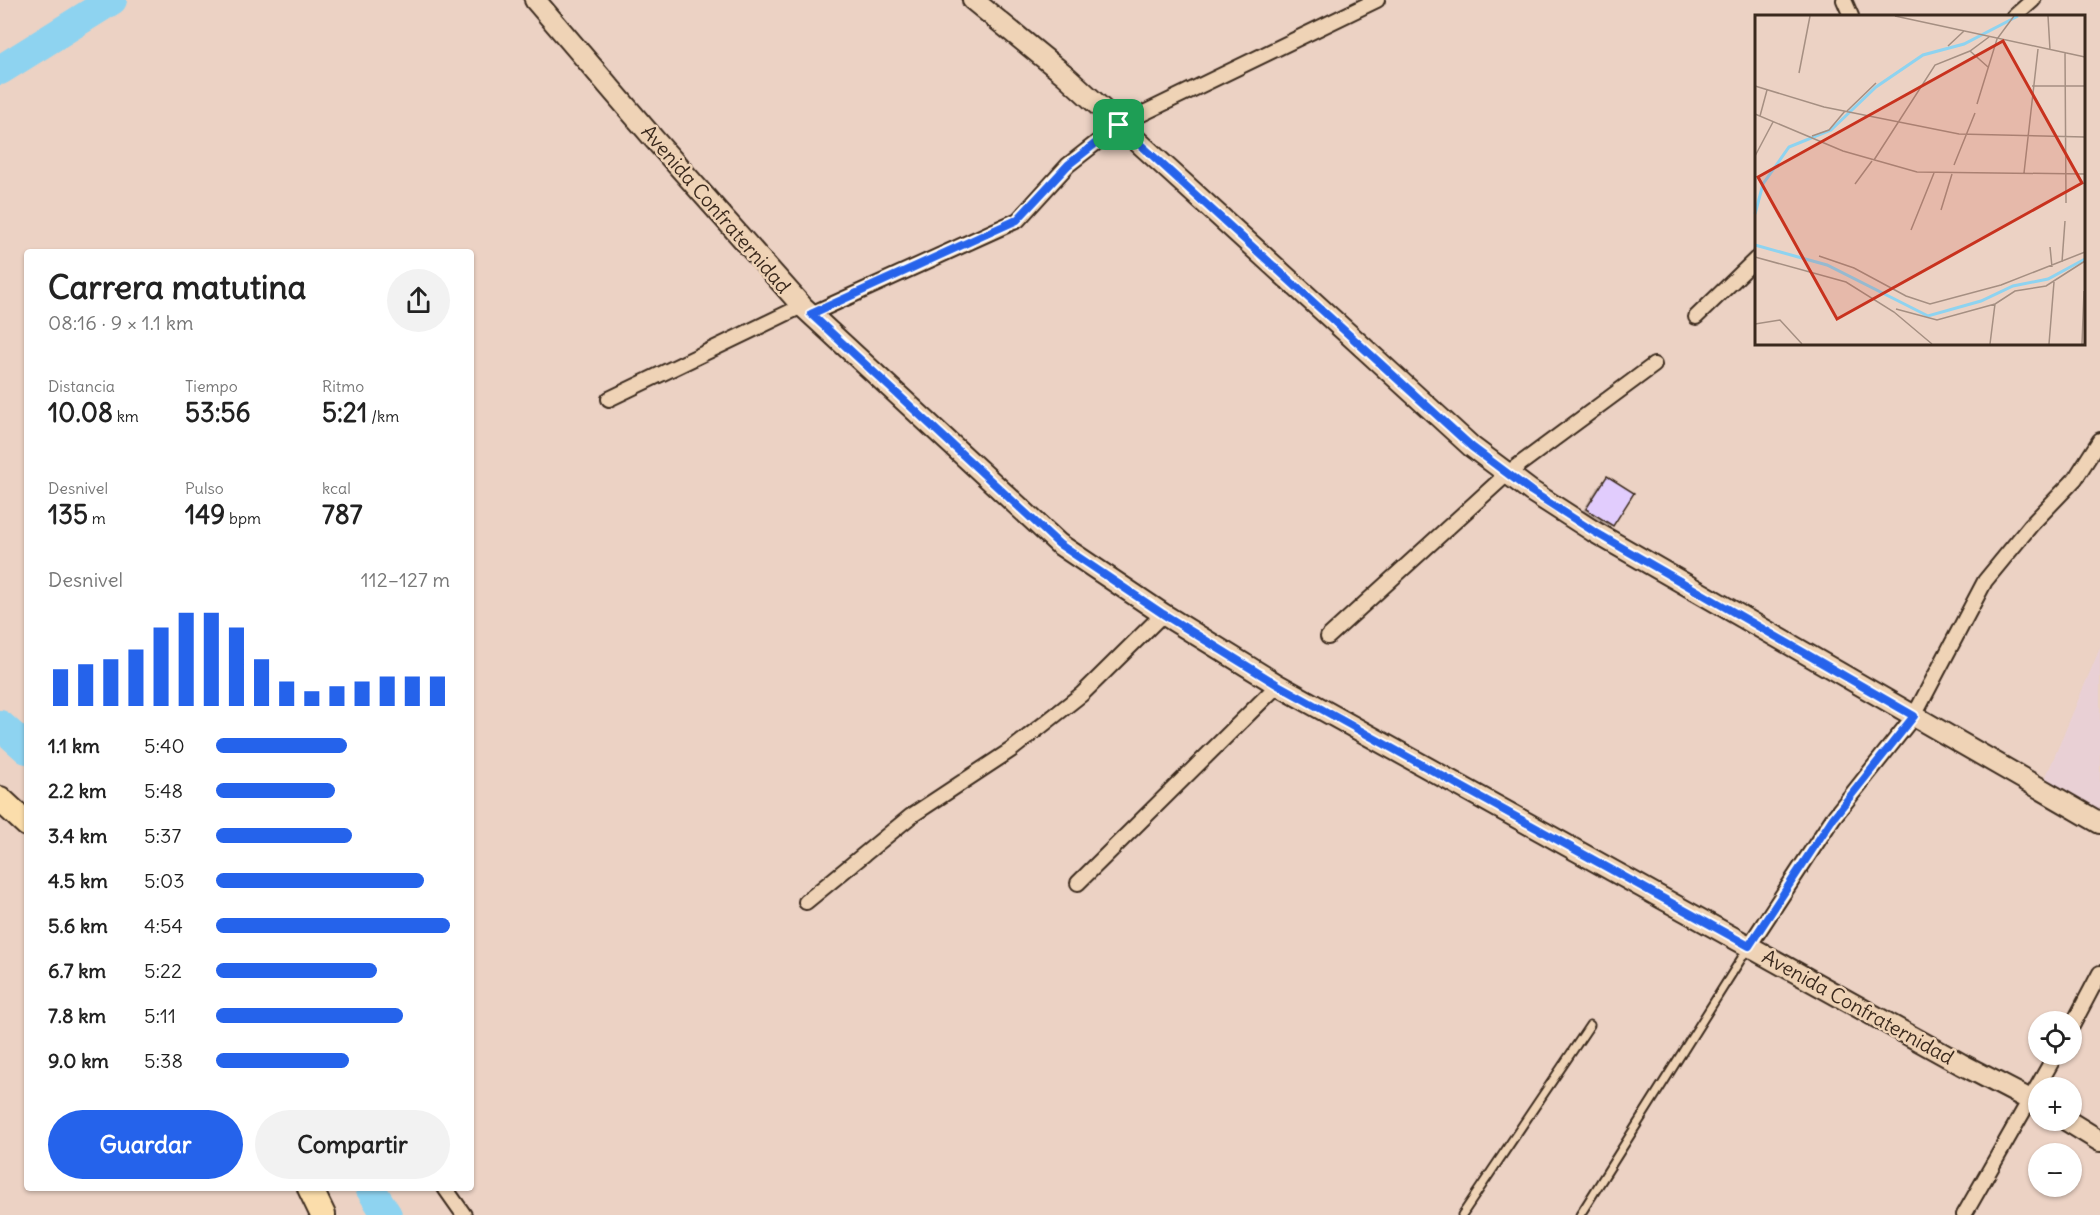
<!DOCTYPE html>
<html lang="es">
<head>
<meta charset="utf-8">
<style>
	:root { --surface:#fff; --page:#f2f2f2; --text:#222; --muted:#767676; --accent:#2563eb }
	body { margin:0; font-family:Delius,sans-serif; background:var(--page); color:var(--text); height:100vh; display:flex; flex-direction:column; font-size:22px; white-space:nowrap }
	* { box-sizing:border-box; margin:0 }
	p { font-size:20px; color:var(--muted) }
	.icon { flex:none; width:33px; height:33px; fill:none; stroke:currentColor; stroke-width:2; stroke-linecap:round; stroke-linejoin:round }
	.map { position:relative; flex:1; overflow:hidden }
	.sheet { position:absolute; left:24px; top:249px; width:450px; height:942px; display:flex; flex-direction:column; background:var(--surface); border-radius:6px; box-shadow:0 2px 4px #0004 }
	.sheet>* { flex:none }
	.controls { position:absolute; left:2028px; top:1011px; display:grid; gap:12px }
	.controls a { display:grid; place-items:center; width:54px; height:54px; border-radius:50%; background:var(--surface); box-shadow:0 2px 4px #0004; font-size:30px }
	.pin { position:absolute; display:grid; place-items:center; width:51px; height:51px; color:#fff; margin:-26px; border-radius:12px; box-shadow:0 3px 9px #0006 }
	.round { display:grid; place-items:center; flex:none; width:63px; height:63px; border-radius:32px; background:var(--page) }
	.headline { display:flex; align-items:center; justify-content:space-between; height:102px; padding:0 24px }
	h1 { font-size:33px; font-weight:700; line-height:45px }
	.figures { display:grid; grid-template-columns:repeat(3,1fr); gap:9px; height:102px; padding:6px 24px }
	.figures div { display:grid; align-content:center }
	.figures b { font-size:26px; font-weight:700 }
	.figures small { font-size:16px; font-weight:400 }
	.figures p { font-size:16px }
	.chart { height:168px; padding:12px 24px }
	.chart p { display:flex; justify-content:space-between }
	.chart svg { width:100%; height:108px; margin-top:6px; stroke:var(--accent); stroke-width:6 }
	.button { display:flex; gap:12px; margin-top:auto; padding:12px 24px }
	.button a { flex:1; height:69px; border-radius:36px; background:var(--accent); color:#fff; font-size:24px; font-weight:700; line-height:69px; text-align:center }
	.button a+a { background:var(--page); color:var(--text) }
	ul { padding:0 24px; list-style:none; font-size:20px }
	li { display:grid; grid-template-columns:96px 72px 1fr; align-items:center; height:45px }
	li i { height:15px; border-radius:8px; background:var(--accent) }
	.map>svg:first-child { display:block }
</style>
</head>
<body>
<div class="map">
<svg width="2100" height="1215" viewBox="0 0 2100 1215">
	<rect width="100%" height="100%" fill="#ecd2c4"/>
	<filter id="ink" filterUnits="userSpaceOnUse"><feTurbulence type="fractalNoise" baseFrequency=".0167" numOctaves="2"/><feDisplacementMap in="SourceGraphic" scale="12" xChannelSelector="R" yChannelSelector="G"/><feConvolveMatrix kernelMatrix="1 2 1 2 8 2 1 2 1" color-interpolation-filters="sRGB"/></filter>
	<g filter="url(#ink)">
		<path fill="#e9d0d5" d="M2100 648V811L2045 779Z"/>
		<path fill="#0003" d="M1607 477 1612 525 1601 535 1577 520 1597 488Z"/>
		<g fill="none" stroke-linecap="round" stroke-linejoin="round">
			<path stroke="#8ed3f0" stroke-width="30" d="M0 70 112 0
				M0 725 27 749
				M370 1188 387 1215"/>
		</g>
		<path fill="#e1ccfd" stroke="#3b2a1e" stroke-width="1.5" d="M1607 476 1634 493 1613 526 1586 509Z"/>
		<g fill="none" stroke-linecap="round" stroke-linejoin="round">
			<defs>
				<path id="lane" d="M1462 1215 1590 1025
					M1580 1215 1748 948"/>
				<path id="street" d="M1844 0 1851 16
					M2015 16 2033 0
					M811 314 1018 220 1068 165 1119 125 1377 0
					M1696 317 1756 259
					M609 399 802 306
					M1328 637 1508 473 1654 365
					M1078 883 1278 685
					M806 902 911 816 1011 750 1082 694 1163 614
					M1749 946 1833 818 1914 716 1985 581 2031 525 2075 479 2100 440
					M2072 1026 2100 973
					M445 1188 464 1215
					M1964 1215 2056 1054"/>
				<path id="secondary" d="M535 0 654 139 802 306 1059 544 1163 614 1278 685 1961 1064 2038 1104
					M973 0 1065 75 1472 447 1531 491 1593 531 2100 823
					M2066 1120 2100 1141"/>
				<path id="highway" d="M0 799 27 824
					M310 1188 323 1215"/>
			</defs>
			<use href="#lane" stroke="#3b2a1e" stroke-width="11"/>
			<use href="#street" stroke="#3b2a1e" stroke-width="18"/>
			<use href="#secondary" stroke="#3b2a1e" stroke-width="24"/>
			<use href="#highway" stroke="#3b2a1e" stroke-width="28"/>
			<use href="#lane" stroke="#efd3b6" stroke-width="7"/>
			<use href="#street" stroke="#efd3b6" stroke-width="14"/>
			<use href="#secondary" stroke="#efd3b6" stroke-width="20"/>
			<use href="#highway" stroke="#fbddab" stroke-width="24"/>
		</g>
	</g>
	<g fill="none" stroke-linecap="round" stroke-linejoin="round" filter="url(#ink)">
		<defs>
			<path id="route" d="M1119 125 1472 447 1531 491 1593 531 1914 716 1833 818 1749 946 1278 685 1163 614 1059 544 811 314 1017 220 1068 165Z"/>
		</defs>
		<use href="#route" stroke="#fff" stroke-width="12"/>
		<use href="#route" stroke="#2563eb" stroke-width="8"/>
	</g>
	<g text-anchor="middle" stroke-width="5" stroke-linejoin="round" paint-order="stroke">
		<g font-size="20" fill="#3b2a1e" stroke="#efd3b6">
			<text transform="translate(716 209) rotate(49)" y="7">Avenida Confraternidad</text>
			<text transform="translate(1858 1007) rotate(29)" y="7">Avenida Confraternidad</text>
		</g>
	</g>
	<g transform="translate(1755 15)">
		<rect width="330" height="330" fill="#ecd2c4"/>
		<path fill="none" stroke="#8ed3f0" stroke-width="3" d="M0 199 8 169 34 132 76 115 121 72 168 40 209 29 263 1M0 230 72 250 173 301 226 286 258 271 293 264 330 244"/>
		<path fill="none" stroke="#a58f82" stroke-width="1.5" d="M140 1 330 42M293 1 295 35M193 31 209 16M215 36 233 52M310 37 311 188M44 58 55 1M0 71 69 92 204 119 330 122M277 71H330M222 89 242 24 259 1M92 96 121 68M0 99 88 136 162 157 330 159M5 101 12 75M57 121 74 115 90 96M0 141 18 107M119 145 180 50 215 36 234 22M199 150 220 98M269 158 283 34M100 169 117 146M186 195 197 159M156 215 179 158M295 232 297 252M64 241 99 253 151 281 175 289 246 270 330 237M0 242 91 267 139 297 177 329M307 247 310 206M141 294 182 305 240 289M0 309 25 305 47 329M235 329 240 289 260 276 291 271 330 246M294 329 299 267M327 329 329 276"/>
		<path fill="#c8321e" fill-opacity="0.15" stroke="#c8321e" stroke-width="3" d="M248 26 327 168 82 304 3 162Z"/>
		<rect width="330" height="330" fill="none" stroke="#3b2a1e" stroke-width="3"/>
	</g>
</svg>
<div class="controls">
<a><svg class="icon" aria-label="locate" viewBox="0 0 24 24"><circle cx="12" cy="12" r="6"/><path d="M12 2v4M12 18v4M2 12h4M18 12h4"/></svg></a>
<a>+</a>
<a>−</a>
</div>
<div class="pin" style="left:1119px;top:125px;background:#1e9e55"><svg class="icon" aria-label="arrive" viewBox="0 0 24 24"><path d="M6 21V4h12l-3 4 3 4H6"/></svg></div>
<section class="sheet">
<div class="headline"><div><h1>Carrera matutina</h1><p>08:16 · 9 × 1.1 km</p></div><a class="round"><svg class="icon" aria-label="share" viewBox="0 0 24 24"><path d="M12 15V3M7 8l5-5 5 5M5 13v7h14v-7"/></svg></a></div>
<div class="figures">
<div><p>Distancia</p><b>10.08<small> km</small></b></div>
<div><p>Tiempo</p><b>53:56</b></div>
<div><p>Ritmo</p><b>5:21<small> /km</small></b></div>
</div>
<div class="figures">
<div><p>Desnivel</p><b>135<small> m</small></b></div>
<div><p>Pulso</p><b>149<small> bpm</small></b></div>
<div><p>kcal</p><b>787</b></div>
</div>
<div class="chart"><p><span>Desnivel</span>112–127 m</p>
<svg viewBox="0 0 160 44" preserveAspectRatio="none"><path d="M5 44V29M15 44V27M25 44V25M35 44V21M45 44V12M55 44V6M65 44V6M75 44V12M85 44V25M95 44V34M105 44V38M115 44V36M125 44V34M135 44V32M145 44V32M155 44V32"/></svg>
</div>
<ul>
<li><b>1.1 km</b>5:40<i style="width:56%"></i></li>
<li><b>2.2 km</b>5:48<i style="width:51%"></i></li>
<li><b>3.4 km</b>5:37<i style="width:58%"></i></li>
<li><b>4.5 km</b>5:03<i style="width:89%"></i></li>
<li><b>5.6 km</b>4:54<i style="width:100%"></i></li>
<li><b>6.7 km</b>5:22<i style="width:69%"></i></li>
<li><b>7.8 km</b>5:11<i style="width:80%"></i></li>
<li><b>9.0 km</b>5:38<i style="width:57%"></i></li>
</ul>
<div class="button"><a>Guardar</a><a>Compartir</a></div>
</section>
</div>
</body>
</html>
